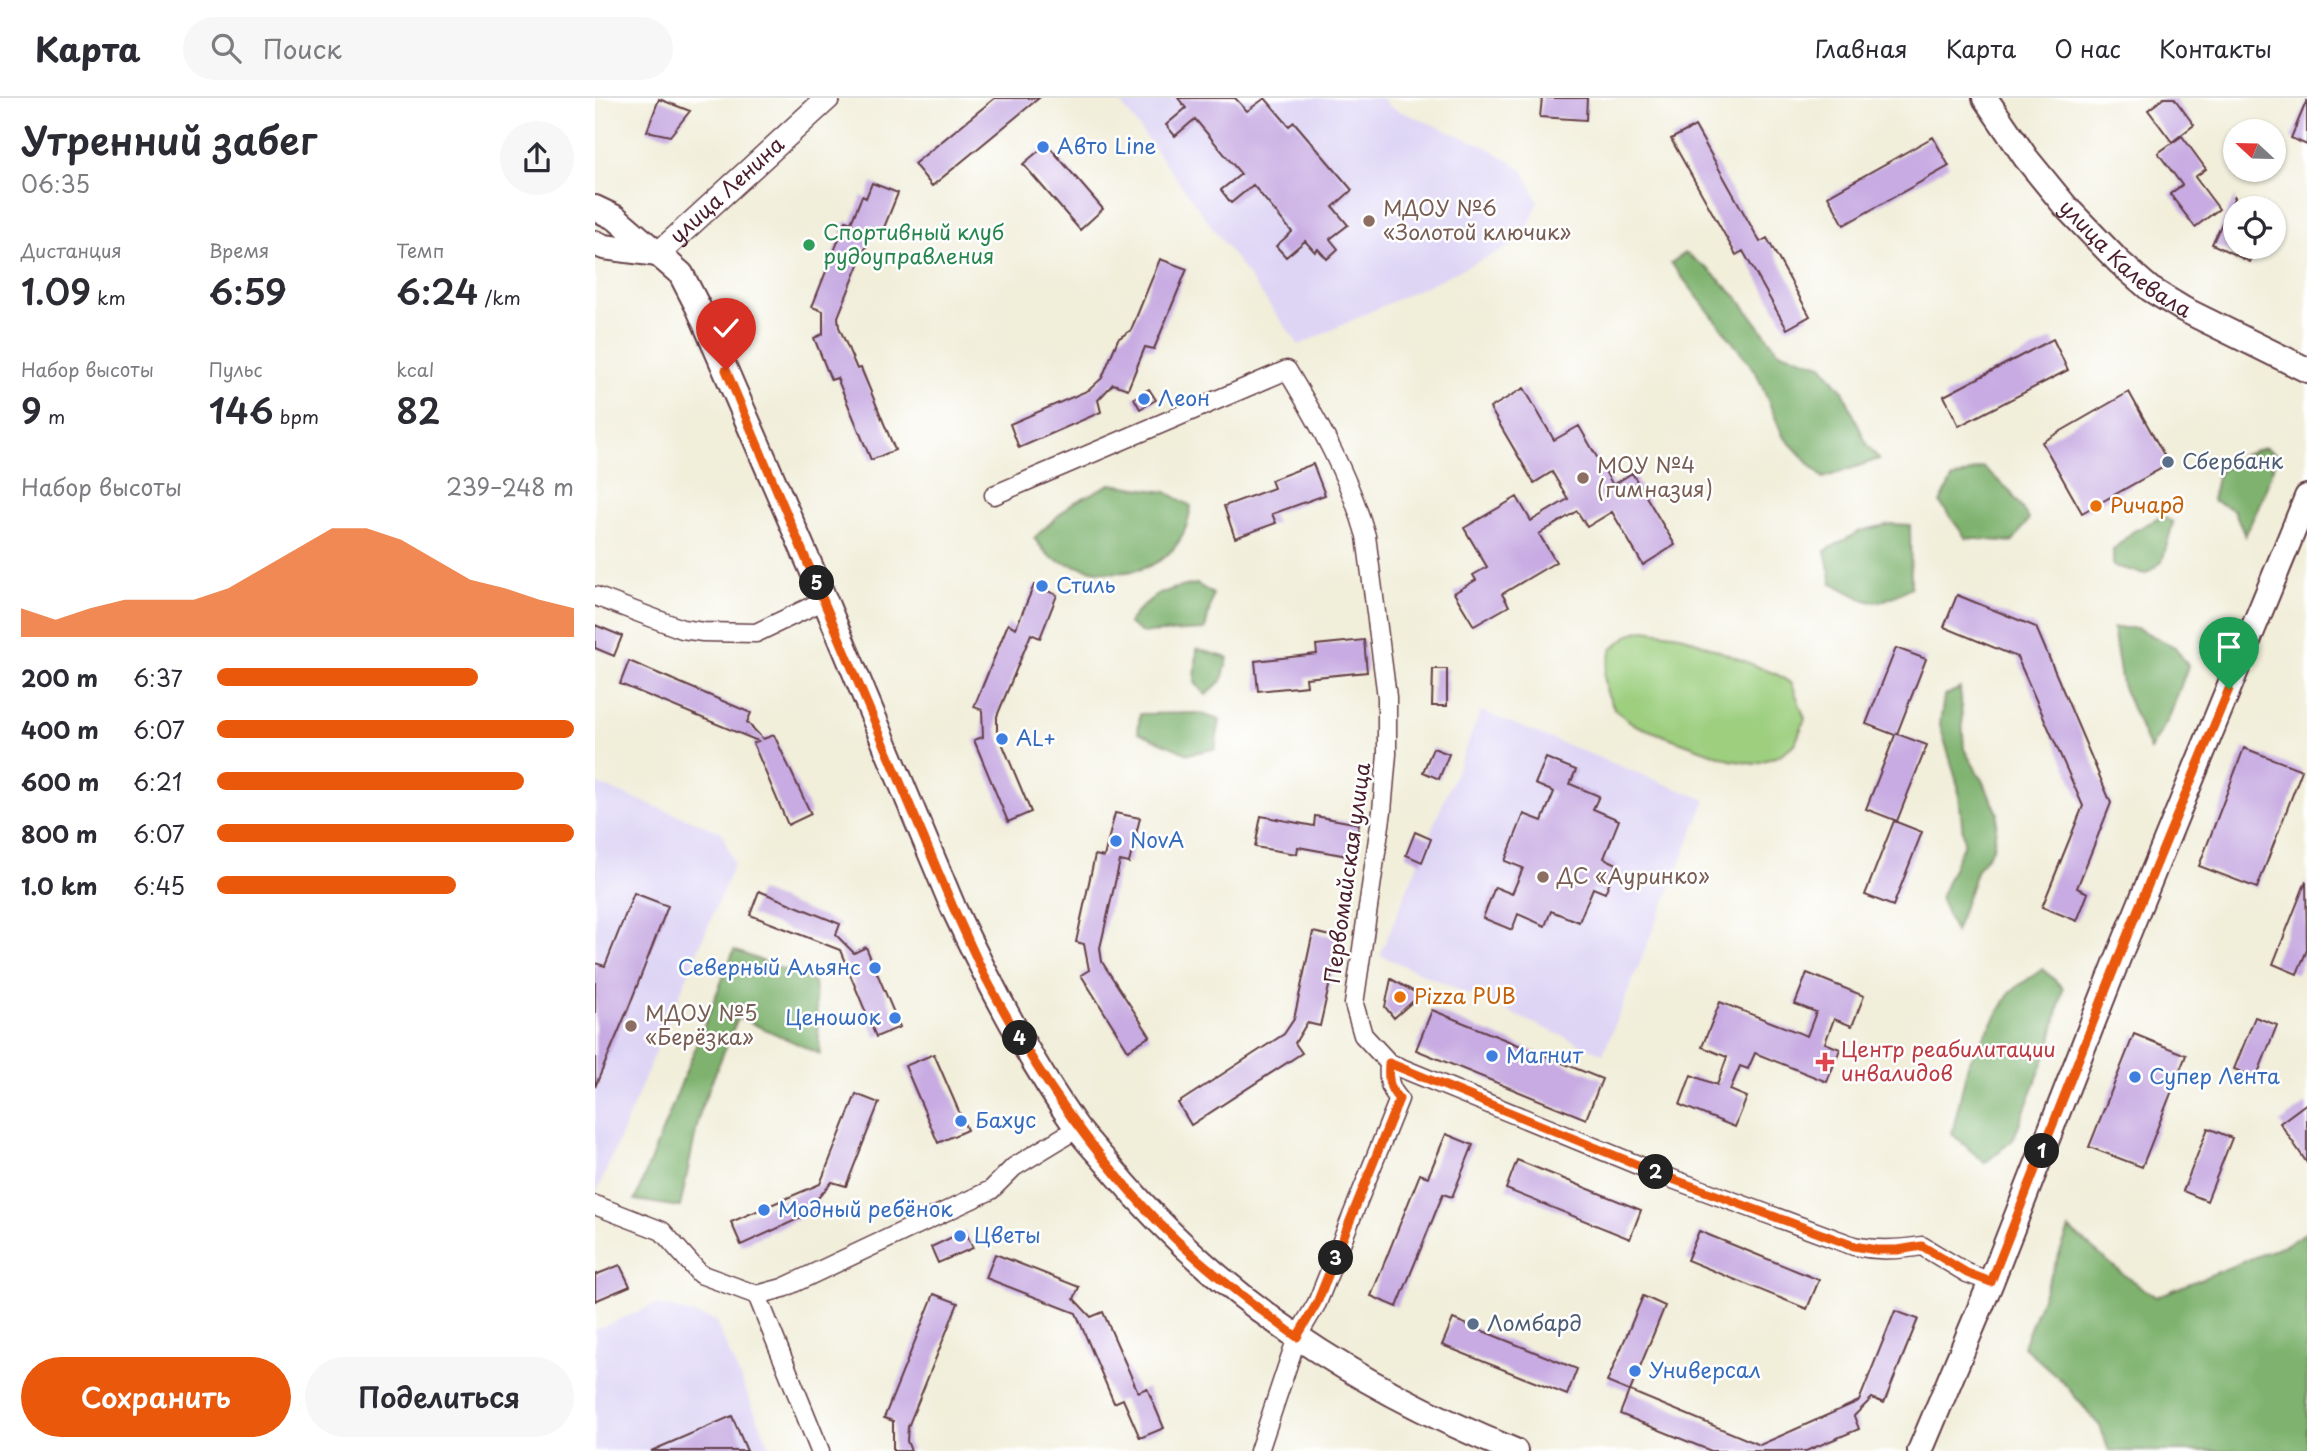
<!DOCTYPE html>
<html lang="ru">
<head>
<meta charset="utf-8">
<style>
	:root { --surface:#fff; --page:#f7f7f7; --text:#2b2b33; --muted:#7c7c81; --line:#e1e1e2; --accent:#ea580c }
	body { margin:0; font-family:"Playpen Sans",sans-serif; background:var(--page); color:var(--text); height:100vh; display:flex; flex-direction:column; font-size:26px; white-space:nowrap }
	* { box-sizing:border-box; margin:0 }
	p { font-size:23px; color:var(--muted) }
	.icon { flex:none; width:38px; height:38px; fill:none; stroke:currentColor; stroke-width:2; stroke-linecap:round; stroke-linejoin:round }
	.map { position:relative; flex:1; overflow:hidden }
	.sheet { display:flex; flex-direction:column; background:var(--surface); width:595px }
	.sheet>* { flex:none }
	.needle { width:46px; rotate:292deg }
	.fabs { position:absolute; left:1628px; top:21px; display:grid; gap:14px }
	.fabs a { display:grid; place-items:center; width:63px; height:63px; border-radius:50%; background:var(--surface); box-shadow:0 2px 5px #0004; font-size:35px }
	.pin { position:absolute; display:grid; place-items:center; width:60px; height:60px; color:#fff; margin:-72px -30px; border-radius:50% 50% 50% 0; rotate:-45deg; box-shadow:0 0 7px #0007 }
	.pin .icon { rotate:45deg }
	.km { position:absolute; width:35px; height:35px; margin:-18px; border-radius:50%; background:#222; color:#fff; font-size:19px; line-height:35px; text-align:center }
	.round { display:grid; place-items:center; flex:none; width:74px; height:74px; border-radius:37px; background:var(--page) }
	.summary { display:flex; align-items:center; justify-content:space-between; height:119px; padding:0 21px }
	h1 { font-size:38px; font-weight:600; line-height:52px }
	.metrics { display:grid; grid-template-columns:repeat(3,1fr); gap:10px; height:119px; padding:7px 21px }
	.metrics div { display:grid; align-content:center }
	.metrics b { font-size:35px; font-weight:600 }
	.metrics small { font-size:19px; font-weight:400 }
	.metrics p { font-size:19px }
	.chart { height:196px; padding:14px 21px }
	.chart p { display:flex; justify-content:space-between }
	.chart svg { width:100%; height:126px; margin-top:7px; fill:var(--accent); opacity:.7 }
	.cta { display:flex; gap:14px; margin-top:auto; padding:14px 21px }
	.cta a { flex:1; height:80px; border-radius:42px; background:var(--accent); color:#fff; font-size:28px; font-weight:600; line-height:80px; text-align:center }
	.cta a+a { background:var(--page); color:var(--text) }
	ul { padding:0 21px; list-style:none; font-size:23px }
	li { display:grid; grid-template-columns:112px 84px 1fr; align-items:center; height:52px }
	li i { height:18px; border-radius:9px; background:var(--accent) }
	header { display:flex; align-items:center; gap:42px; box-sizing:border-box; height:98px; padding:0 35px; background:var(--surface); border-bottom:2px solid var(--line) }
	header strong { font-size:33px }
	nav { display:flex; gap:38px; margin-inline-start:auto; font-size:24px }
	.search { width:490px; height:63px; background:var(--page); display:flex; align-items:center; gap:18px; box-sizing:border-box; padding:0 24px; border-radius:38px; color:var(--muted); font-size:26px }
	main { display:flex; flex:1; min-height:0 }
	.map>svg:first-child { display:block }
</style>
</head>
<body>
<header>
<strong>Карта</strong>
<div class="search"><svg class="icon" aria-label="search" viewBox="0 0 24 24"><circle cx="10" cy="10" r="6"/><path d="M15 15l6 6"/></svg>Поиск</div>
<nav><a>Главная</a><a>Карта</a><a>О нас</a><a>Контакты</a></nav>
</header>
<main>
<section class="sheet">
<div class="summary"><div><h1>Утренний забег</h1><p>06:35</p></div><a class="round"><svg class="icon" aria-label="share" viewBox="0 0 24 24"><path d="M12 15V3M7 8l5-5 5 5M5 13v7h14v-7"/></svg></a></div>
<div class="metrics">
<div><p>Дистанция</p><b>1.09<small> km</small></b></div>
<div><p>Время</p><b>6:59</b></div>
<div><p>Темп</p><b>6:24<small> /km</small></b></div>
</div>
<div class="metrics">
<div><p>Набор высоты</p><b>9<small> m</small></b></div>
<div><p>Пульс</p><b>146<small> bpm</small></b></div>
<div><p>kcal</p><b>82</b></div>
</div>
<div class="chart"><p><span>Набор высоты</span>239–248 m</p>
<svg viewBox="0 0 160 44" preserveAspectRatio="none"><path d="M0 44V34L10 38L20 34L30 31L40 31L50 31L60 27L70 20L80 13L90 6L100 6L110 10L120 17L130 24L140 27L150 31L160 34V44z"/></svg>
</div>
<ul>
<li><b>200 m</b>6:37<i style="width:73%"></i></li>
<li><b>400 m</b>6:07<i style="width:100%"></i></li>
<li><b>600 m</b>6:21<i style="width:86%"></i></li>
<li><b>800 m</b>6:07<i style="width:100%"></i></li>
<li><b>1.0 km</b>6:45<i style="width:67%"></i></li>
</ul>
<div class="cta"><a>Сохранить</a><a>Поделиться</a></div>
</section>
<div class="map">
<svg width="1712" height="1353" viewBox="0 0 1712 1353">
	<rect width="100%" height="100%" fill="#fff"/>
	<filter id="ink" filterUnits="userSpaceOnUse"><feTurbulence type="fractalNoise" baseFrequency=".0143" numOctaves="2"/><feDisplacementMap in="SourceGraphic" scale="14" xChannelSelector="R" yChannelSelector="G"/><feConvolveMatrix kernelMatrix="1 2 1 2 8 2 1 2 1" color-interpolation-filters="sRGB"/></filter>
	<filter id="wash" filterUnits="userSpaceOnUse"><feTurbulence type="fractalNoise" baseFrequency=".00686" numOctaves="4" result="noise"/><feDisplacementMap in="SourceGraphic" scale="28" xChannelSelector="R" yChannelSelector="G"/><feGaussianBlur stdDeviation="1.57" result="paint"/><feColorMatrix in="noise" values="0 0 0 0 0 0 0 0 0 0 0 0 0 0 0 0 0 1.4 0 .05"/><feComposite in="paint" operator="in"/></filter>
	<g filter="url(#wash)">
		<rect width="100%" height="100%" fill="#f1eeda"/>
		<path fill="#ded5f5" d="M522 0H787L795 9 894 50 929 73 943 104 929 142 704 247Z
			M886 613 1111 702 1008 956 785 857Z
			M0 685 127 734 139 766 3 1092 0 1090Z
			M61 1206 120 1222 177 1353H0V1232Z"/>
		<path fill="#9dcf7f" stroke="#747755" stroke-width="2" d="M1049 532 1085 537 1183 577 1197 586 1210 621 1200 646 1183 658 1159 666 1135 662 1040 627 1020 612 1012 595 1009 577 1017 551 1035 536Z"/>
		<path fill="#7eb26e" stroke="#64684c" stroke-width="2" d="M1090 155 1113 171 1143 200 1183 253 1227 267 1248 293 1272 347 1284 361 1228 380 1188 338 1161 274 1076 165Z
			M1669 350 1682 357 1669 396 1650 438 1639 412 1617 402 1623 375 1648 357Z
			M1388 369 1414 392 1434 421 1418 444 1371 440 1345 405 1357 381Z
			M515 386 571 394 596 408C588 469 535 485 482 468 475 466 463 464 457 460 450 455 444 446 439 440L476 406Z
			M1568 418 1578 425 1567 464 1550 476 1518 468V452L1537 434Z
			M1295 426 1315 427 1316 489C1275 513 1277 505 1237 485L1230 453 1265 433Z
			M602 486 618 496 610 532 547 535 533 525C554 497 569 491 602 486Z
			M1518 530H1542L1580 549 1593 568 1574 620 1555 652 1527 587Z
			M602 551 633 560 627 582 611 597 600 585Z
			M1365 590 1369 651 1388 684 1403 715 1398 750 1382 771 1360 834 1345 800 1369 745 1363 688 1345 627 1349 598Z
			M603 615 625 622 620 651 593 656 543 634 545 616Z
			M139 852 219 884 225 956 143 919 106 1010 85 1109 40 1102Z
			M1448 871 1468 890 1455 947 1418 1042 1390 1065 1357 1036 1373 966 1416 893Z
			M1474 1131 1529 1177 1561 1199 1692 1146 1712 1134V1353H1514L1505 1328 1466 1282 1428 1248Z"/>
		<g id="blocks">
			<path fill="#c7abe2" d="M400 0H444L337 88 319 66Z
				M583 0H640L652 13 670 0 694 28 699 24 757 92 738 109 753 127 735 141 743 151 732 161 723 151 720 154 710 143 691 159 681 148 697 134 658 87 636 105 626 92 646 76 600 21 580 38 571 27 591 10Z
				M947 0H992L991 22 945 19Z
				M1569 0H1579L1599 27 1577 44 1553 12Z
				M64 1 95 13 75 38 52 33Z
				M1712 2V47L1696 40Z
				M1100 28 1165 144 1172 140 1215 218 1192 231 1148 153 1141 157 1076 41Z
				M1587 38 1611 71 1600 79 1624 111 1600 129 1575 96 1587 87 1563 55Z
				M1338 39 1354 68 1249 127 1233 98Z
				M452 46 508 111 485 132 428 66Z
				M277 85 303 95 286 137 277 134 243 219 244 229 262 271 266 270 300 352 276 362 242 280 236 282 219 240 228 236V213L217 209 251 123 256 125 267 98 271 100Z
				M1640 98V149H1662L1655 164 1617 146Z
				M565 161 592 171 559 251 550 249 533 291 518 286 503 302 506 314 424 350 415 326 494 292 507 280 523 241 536 232Z
				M1458 241 1473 272 1364 328 1349 298Z
				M929 290 959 342 984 328 1018 387 1037 375 1080 447 1048 467 1017 414 992 429 982 413 944 436 961 464 907 496 914 508 879 528 859 495 881 482 878 477 892 469 869 430 922 399 936 423 973 401 957 374 939 385 895 310Z
				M554 291 561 302 545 311 539 300Z
				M1534 294 1574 366 1487 415 1447 344Z
				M718 366 730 397 677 416 681 425 640 440 629 408 679 390 676 382Z
				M439 487 462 497 445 540 436 536 402 618V633L436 714 413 724 379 642 388 639 387 612 379 609 413 526 421 530Z
				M1362 497 1441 529 1516 705 1482 790 1493 795 1482 823 1447 809 1488 708 1422 559 1349 529Z
				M0 527 27 538 19 558 0 550Z
				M769 542 772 574 711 580 712 588 663 593 660 563 722 556 721 547Z
				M1301 550 1331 561 1302 636 1332 647 1302 723 1271 711 1300 637 1271 626Z
				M34 563 156 615 152 624 168 641 179 637 216 716 193 727 158 645 163 643 25 586Z
				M838 571H852V608H837Z
				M838 650 854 656 844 681 828 674Z
				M1649 650 1707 672 1662 790 1604 768Z
				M951 660 981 672 975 686 1004 698 998 711 1024 722 1009 760 1022 766 1010 795 998 790 984 824 956 813 950 828 923 816 917 832 888 820 900 789 917 796 928 770 910 763 929 716 947 723 959 694 940 686Z
				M520 715 545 720 534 765 525 763 505 850 507 864 555 938 533 952 486 877 494 872 489 846 481 844 500 757 509 759Z
				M666 718 719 728 720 718 764 726 758 759 703 749 702 756 660 749Z
				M1299 723 1327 734 1298 808 1270 797Z
				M820 734 836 741 827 764 811 757Z
				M1711 783 1712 852 1702 876 1678 866Z
				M164 793 245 826 241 837 259 855 271 849 305 929 281 939 245 852 155 817Z
				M39 795 73 808 33 911 0 989V865L10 868Z
				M718 834 745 840 725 928 712 925 700 945 707 955 596 1027 583 1005 689 936 699 921Z
				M1212 875 1269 898 1257 928 1239 921 1230 945 1245 951 1232 984 1160 955 1153 971 1145 968 1135 992 1152 999 1140 1029 1085 1007 1096 977 1122 987 1132 959 1107 949 1125 904 1212 938 1221 914 1200 906Z
				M796 881 825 897 799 920 790 909Z
				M837 912 1007 981 991 1021 821 952Z
				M1660 919 1682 927 1661 980 1639 971Z
				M1539 936 1591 957 1547 1069 1494 1049Z
				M339 956 372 1032 343 1045 310 968Z
				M261 996 284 1005 251 1088 237 1084 222 1101 225 1111 146 1147 136 1124 225 1086Z
				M1712 1005V1065L1685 1025Z
				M1613 1030 1637 1040 1612 1103 1588 1093Z
				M851 1036 878 1047 857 1099 848 1096 802 1209 776 1198 825 1076 833 1079Z
				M922 1062 1046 1112 1035 1141 911 1091Z
				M370 1133 378 1150 343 1165 336 1149Z
				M1104 1133 1224 1182 1212 1211 1092 1162Z
				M400 1156 484 1189 479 1201 496 1219 508 1214 543 1294 552 1290 569 1330 545 1340 528 1301 519 1305 481 1215 391 1180Z
				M25 1167 35 1188 0 1203V1177Z
				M339 1196 363 1205 313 1329 312 1343 316 1353H298V1323L289 1320Z
				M1048 1198 1070 1208 1035 1293 1165 1347 1264 1303 1300 1213 1323 1221 1289 1305 1277 1300 1259 1318 1264 1331 1211 1353H1116L1025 1316 1034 1293 1012 1284Z
				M858 1221 982 1271 972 1297 847 1247Z
				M137 1318 152 1353H56Z"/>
		</g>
	</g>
	<g filter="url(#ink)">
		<use href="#blocks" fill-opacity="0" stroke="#633e45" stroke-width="2"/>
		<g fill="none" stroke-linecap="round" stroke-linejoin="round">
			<defs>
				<path id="minor" d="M399 397 692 272C724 325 754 378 771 438L792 599V656L787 713 759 906 768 937 794 965 1072 1079 1259 1148C1283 1153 1303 1152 1327 1148L1372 1175 1396 1184
					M0 498 87 531 108 534 161 535 230 502
					M0 1107 67 1133 105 1176 162 1197 225 1353
					M162 1197 188 1190 396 1092 419 1069 483 1030
					M664 1353 702 1239 722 1205 804 1001C793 989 793 980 794 965"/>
				<g id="tertiary">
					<path id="s1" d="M63 156 233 0"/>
				</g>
				<g id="secondary">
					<path id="s2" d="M1390 0 1431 60 1471 109 1524 164 1555 191 1588 211 1712 272"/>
					<path d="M0 110 21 120 86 176 104 211 220 479 358 809C394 886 433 961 482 1030 493 1044 505 1057 517 1071 627 1203 762 1289 920 1353"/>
					<path d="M0 145 9 149 63 156"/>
					<path d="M1325 1353 1396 1184 1523 860 1712 399"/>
				</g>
			</defs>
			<use href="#minor" stroke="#633e45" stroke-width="21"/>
			<use href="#tertiary" stroke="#633e45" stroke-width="26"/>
			<use href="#secondary" stroke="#633e45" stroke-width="28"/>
			<use href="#minor" stroke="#fff" stroke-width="18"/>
			<use href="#tertiary" stroke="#fff" stroke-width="23"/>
			<use href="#secondary" stroke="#fff" stroke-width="24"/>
		</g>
	</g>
	<g fill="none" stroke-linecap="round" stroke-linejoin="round" filter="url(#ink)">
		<defs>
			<path id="route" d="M131 272 358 809C370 834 381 861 394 886 436 966 488 1041 548 1108 593 1158 648 1199 702 1239L722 1205 804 1001C793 990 793 980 794 965L1072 1079 1259 1148 1281 1152H1303L1327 1148 1372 1175 1396 1184 1532 838 1634 591"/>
		</defs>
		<use href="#route" stroke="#fff" stroke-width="14"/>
		<use href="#route" stroke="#ea580c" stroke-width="9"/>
	</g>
	<g fill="#3f7fe0" stroke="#fff" stroke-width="2.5">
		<circle cx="448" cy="49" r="7"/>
		<circle cx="549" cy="301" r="7"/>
		<circle cx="447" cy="488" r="7"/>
		<circle cx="407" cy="641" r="7"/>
		<circle cx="521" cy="743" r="7"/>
		<circle cx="280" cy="870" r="7"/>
		<circle cx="300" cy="920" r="7"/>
		<circle cx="897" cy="958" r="7"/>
		<circle cx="1540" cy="979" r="7"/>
		<circle cx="366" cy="1023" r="7"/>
		<circle cx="169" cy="1112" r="7"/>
		<circle cx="365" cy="1138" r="7"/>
		<circle cx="1040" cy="1273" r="7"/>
	</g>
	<g fill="#8d6e63" stroke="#fff" stroke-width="2.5">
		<circle cx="774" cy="123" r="7"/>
		<circle cx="988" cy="380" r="7"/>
		<circle cx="948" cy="779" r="7"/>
		<circle cx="36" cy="928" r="7"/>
	</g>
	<circle fill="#2e9e5b" stroke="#fff" stroke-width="2.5" cx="214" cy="147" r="7"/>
	<g fill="#5c6f8a" stroke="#fff" stroke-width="2.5">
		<circle cx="1573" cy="364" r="7"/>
		<circle cx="878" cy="1226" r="7"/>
	</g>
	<g fill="#e8710a" stroke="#fff" stroke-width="2.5">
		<circle cx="1501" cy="408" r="7"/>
		<circle cx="805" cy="899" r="7"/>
	</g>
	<path fill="#e0444e" stroke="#fff" stroke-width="2.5" d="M1226.5 953.5h7v7h7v7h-7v7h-7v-7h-7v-7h7z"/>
	<g text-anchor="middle" stroke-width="5" stroke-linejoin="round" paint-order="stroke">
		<g font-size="21" fill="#366cbe" stroke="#fff" text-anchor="start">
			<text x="462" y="56">Авто Line</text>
			<text x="563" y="308">Леон</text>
			<text x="461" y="495">Стиль</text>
			<text x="421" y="648">AL+</text>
			<text x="535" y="750">NovA</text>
			<text x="266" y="877" text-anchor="end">Северный Альянс</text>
			<text x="286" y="927" text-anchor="end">Ценошок</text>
			<text x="911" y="965">Магнит</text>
			<text x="1554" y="986">Супер Лента</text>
			<text x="380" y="1030">Бахус</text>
			<text x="183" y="1119">Модный ребёнок</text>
			<text x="379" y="1145">Цветы</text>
			<text x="1054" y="1280">Универсал</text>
		</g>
		<g font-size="21" fill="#4a1f2b" stroke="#fff">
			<text dy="7" stroke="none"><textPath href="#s1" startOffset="94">улица Ленина</textPath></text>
			<text dy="7" stroke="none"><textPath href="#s2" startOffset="215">улица Калевала</textPath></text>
			<text transform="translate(753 775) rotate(-82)" y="7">Первомайская улица</text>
		</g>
		<g font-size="21" fill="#785e54" stroke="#fff" text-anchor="start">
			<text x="788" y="118">МДОУ №6<tspan x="788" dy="24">«Золотой ключик»</tspan></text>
			<text x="1002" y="375">МОУ №4<tspan x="1002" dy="24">(гимназия)</tspan></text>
			<text x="962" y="786">ДС «Ауринко»</text>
			<text x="50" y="923">МДОУ №5<tspan x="50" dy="24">«Берёзка»</tspan></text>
		</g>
		<g font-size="21" fill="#27864d" stroke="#fff" text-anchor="start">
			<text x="228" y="142">Спортивный клуб<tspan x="228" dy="24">рудоуправления</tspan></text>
		</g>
		<g font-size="21" fill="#4e5e75" stroke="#fff" text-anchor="start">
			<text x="1587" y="371">Сбербанк</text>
			<text x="892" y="1233">Ломбард</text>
		</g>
		<g font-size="21" fill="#c56008" stroke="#fff" text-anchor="start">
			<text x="1515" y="415">Ричард</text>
			<text x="819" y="906">Pizza PUB</text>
		</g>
		<g font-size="21" fill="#be3a42" stroke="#fff" text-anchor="start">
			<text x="1246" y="959">Центр реабилитации<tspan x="1246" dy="24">инвалидов</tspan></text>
		</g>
	</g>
</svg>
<div class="fabs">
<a><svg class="needle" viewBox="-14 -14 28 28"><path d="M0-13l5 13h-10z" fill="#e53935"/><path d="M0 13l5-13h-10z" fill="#7c7c81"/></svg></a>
<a><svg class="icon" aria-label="locate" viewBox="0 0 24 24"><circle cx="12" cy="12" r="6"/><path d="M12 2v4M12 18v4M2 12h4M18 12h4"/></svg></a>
</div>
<div class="pin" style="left:1634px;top:591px;background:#1e9e55"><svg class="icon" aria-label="arrive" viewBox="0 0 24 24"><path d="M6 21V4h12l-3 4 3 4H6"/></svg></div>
<div class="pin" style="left:131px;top:272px;background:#d93025"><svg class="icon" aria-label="check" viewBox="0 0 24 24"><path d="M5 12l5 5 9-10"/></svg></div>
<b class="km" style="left:1447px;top:1053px">1</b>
<b class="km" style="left:1061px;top:1074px">2</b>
<b class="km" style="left:741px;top:1160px">3</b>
<b class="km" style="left:425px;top:940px">4</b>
<b class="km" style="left:222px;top:485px">5</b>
</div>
</main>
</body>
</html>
